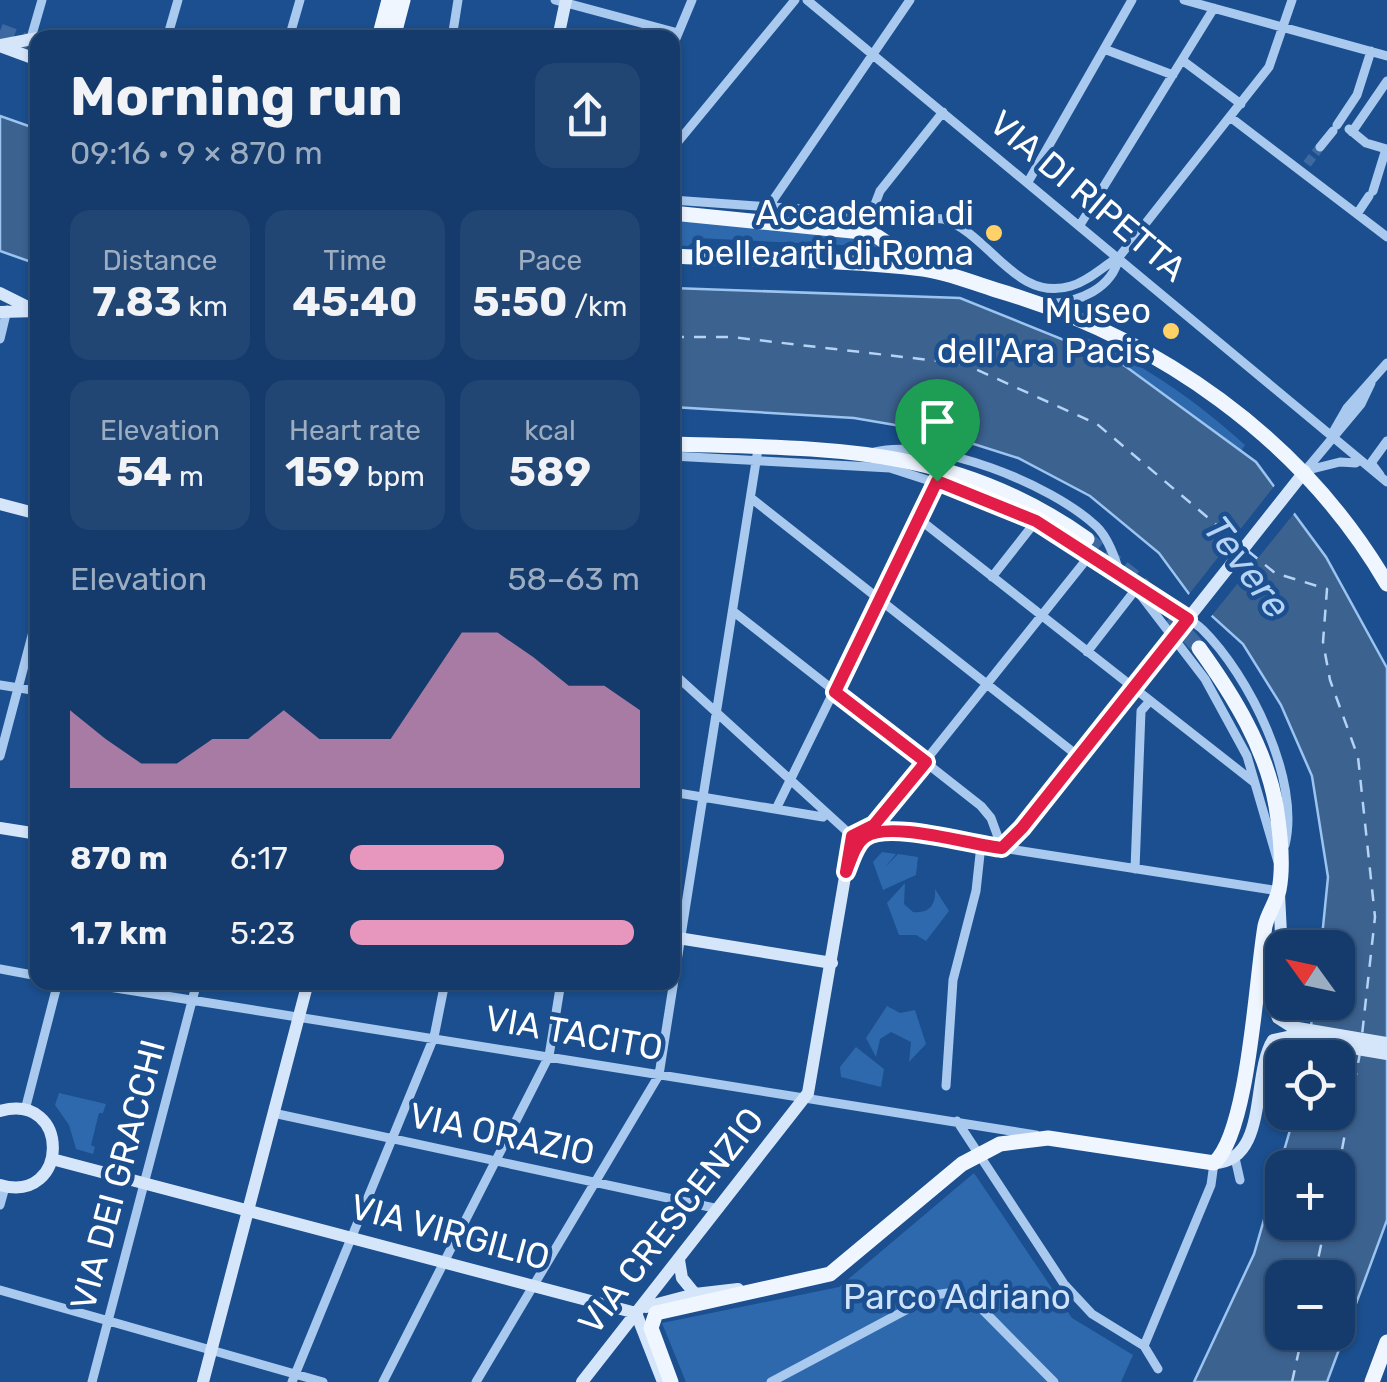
<!DOCTYPE html>
<html lang="en">
<head>
<meta charset="utf-8">
<style>
	:root { --surface:#143b6b; --page:#214673; --text:#f1f3f6; --muted:#9dadc1; --line:#33557e; --accent:#e797bd }
	body { margin:0; font-family:Rubik,sans-serif; background:var(--page); color:var(--text); height:100vh; display:flex; flex-direction:column; font-size:38px; white-space:nowrap }
	* { box-sizing:border-box; margin:0 }
	p { font-size:32px; color:var(--muted) }
	.icon { flex:none; width:55px; height:55px; fill:none; stroke:currentColor; stroke-width:2; stroke-linecap:round; stroke-linejoin:round }
	.map { position:relative; flex:1; overflow:hidden }
	.details { position:absolute; left:30px; top:30px; width:650px; height:960px; display:flex; flex-direction:column; background:var(--surface); border-radius:20px; box-shadow:0 2px 8px #0004,0 0 0 2px var(--line) }
	.details>* { flex:none }
	.needle { width:65px; rotate:303deg }
	.fabs { position:absolute; left:1265px; top:930px; display:grid; gap:20px }
	.fabs a { display:grid; place-items:center; width:90px; height:90px; border-radius:20px; background:var(--surface); box-shadow:0 2px 8px #0004,0 0 0 2px var(--line); font-size:50px }
	.pin { position:absolute; display:grid; place-items:center; width:85px; height:85px; color:#fff; margin:-102px -42px; border-radius:50% 50% 50% 0; rotate:-45deg; box-shadow:0 0 10px #0007 }
	.pin .icon { rotate:45deg }
	.round { display:grid; place-items:center; flex:none; width:105px; height:105px; border-radius:20px; background:var(--page) }
	.summary { display:flex; align-items:center; justify-content:space-between; height:170px; padding:0 40px }
	h1 { font-size:55px; font-weight:700; line-height:75px }
	.figures { display:grid; grid-template-columns:repeat(3,1fr); gap:15px; height:170px; padding:10px 40px }
	.figures div { display:grid; align-content:center; border-radius:20px; background:var(--page); text-align:center }
	.figures b { font-size:42px; font-weight:700 }
	.figures small { font-size:28px; font-weight:400 }
	.figures p { font-size:28px }
	.chart { height:280px; padding:20px 40px }
	.chart p { display:flex; justify-content:space-between }
	.chart svg { width:100%; height:180px; margin-top:10px; fill:var(--accent); opacity:.7 }
	ul { padding:0 40px; list-style:none; font-size:32px }
	li { display:grid; grid-template-columns:160px 120px 1fr; align-items:center; height:75px }
	li i { height:25px; border-radius:12px; background:var(--accent) }
	.map>svg:first-child { display:block }
</style>
</head>
<body>
<div class="map">
<svg width="1387" height="1382" viewBox="0 0 1387 1382">
	<rect width="100%" height="100%" fill="#1b4f8f"/>
	<path fill="#2e69ad" d="M672 216 870 235 882 247 698 238 688 246 673 245Z
		M1087 338C1144 365 1198 402 1245 445L1241 451 1121 363 1083 348Z
		M882 852 896 854 885 867 898 854 918 857 916 875 883 890 873 862Z
		M905 883 904 904 913 912C931 914 936 903 935 889L949 911 926 941 916 935H899L887 903Z
		M887 1006 900 1013 915 1010 926 1044 909 1062 911 1042 891 1032 880 1039 876 1057 866 1038Z
		M856 1047 884 1069 881 1087 841 1077 840 1067Z
		M59 1093 106 1104 103 1113H99L91 1145 95 1147 93 1154 76 1149 69 1125 55 1105Z
		M974 1173 1072 1318 1133 1355 1121 1382H686L662 1323 839 1287Z"/>
	<path fill="#3c6290" stroke="#9cc4f0" stroke-width="2.5" fill-rule="evenodd" d="M0 116 37 129V264L0 251Z
		M672 288 960 298 1121 363 1256 462 1326 557 1387 668V1220L1327 1382H1194L1254 1254 1295 1113 1338 1112V1058L1307 1057 1314 1003 1338 1002V948L1321 947 1328 877 1312 776 1281 705 1243 644 1192 598 1159 553 1090 496 1018 458 936 432 854 418 673 407ZM1282 1168H1338V1222H1282ZM1282 1278H1338V1332H1282Z"/>
	<path fill="#1b4f8f" d="M1276 484 1296 511 1209 619 1186 598Z"/>
	<g fill="none" stroke-linecap="round" stroke-linejoin="round">
		<path stroke="#b5d3f5" stroke-width="2.5" stroke-dasharray="12 10" stroke-linecap="butt" d="M672 337H731L964 364 1097 424 1238 543
			M1248 551 1275 573 1327 589 1323 642 1330 680 1358 757 1375 917 1362 1035
			M1338 1171 1360 1053
			M1314 1278 1326 1222
			M1292 1382 1303 1332"/>
		<path stroke="#3d69a0" stroke-width="9" stroke-dasharray="9 4.5" stroke-linecap="butt" d="M1307 164 1320 147"/>
		<path stroke="#3d69a0" stroke-width="15" stroke-dasharray="15 8" stroke-linecap="butt" d="M0 31 29 42
			M1087 539 1138 580 1199 648"/>
		<path stroke="#a9c9ee" stroke-width="9" d="M555 0 678 33
			M807 0 1387 482
			M1184 0 1387 56
			M167 38 178 0
			M289 38 300 0
			M452 38 458 0
			M38 48 31 38 42 0
			M672 48 692 0
			M1104 49 1173 75
			M1182 60 1241 104
			M1230 117 1387 237
			M1337 125 1357 95 1371 51
			M1349 129 1366 143 1386 149 1373 191
			M1352 132 1387 81
			M1320 147 1333 131
			M672 149 795 0
			M1028 182 1132 0
			M672 200 943 219C990 234 1016 303 1071 286 1089 281 1103 266 1119 257
			M769 206 910 0
			M872 212 880 191 943 112
			M1357 214 1369 196
			M1080 225 1214 8
			M1049 304C1079 302 1112 289 1119 257L1269 67 1292 0
			M0 339 7 310
			M1332 434 1347 408 1387 363
			M874 452C934 437 1051 484 1096 526 1108 537 1115 558 1120 574
			M672 456 890 468 992 501 1068 540 1136 589 1205 679 1247 756 1278 862
			M1308 470 1340 462 1356 463
			M1305 471 1361 404 1371 383
			M1380 475 1371 463 1387 441
			M751 498 1078 756
			M919 519 1255 783
			M992 577 1036 521
			M1143 593C1162 604 1185 614 1202 629 1249 675 1301 780 1285 845
			M734 612 981 806 991 818 1002 848 1279 891
			M1087 652 1136 589
			M672 672 852 836
			M0 685 38 691
			M0 756 38 613
			M672 792 823 817
			M776 809 937 481
			M874 825 1090 555
			M1135 869 1141 711 1149 702
			M0 969 38 976
			M78 982 1036 1135
			M946 1086 953 980 976 891 981 845
			M25 1110 58 982
			M273 1113 719 1209
			M957 1121 1064 1284 1092 1314 1144 1346
			M1235 1158 1240 1180
			M0 1205 5 1187
			M0 1290 323 1382
			M1158 1369 1144 1346 1211 1185 1214 1163
			M92 1382 197 982
			M292 1382 434 1037 445 982
			M383 1382 549 1056 561 982
			M476 1382 659 1075 758 449
			M771 1382 934 1295 955 1292 972 1299 1054 1382"/>
		<path stroke="#d6e6fa" stroke-width="12" d="M558 38 566 0
			M0 45 38 38
			M0 46 38 60
			M0 293 32 309
			M0 312 38 311
			M0 504 38 514
			M0 828 38 834
			M850 864 860 841 882 832
			M1279 894 1281 934 1273 1005 1278 1018 1292 1027 1387 1043
			M672 937 832 963
			M0 1111C71 1091 70 1205 0 1185
			M52 1159 636 1313
			M1214 1163C1269 1161 1251 1074 1273 1040L1287 1037 1387 1054
			M679 1260 682 1278 695 1294
			M646 1307 695 1294 738 1289
			M636 1313 663 1382
			M203 1382 308 982
			M582 1382 808 1093 852 836 862 828 880 826 1002 848 1019 832 1305 471"/>
		<path stroke="#f0f6ff" stroke-width="15" d="M379 38 389 0
			M393 38 403 0
			M672 213 872 233 926 269
			M672 256C755 260 841 259 923 269 947 272 973 283 996 290 1157 337 1302 438 1387 584
			M672 444C829 449 953 444 1087 539
			M671 1382 651 1328 656 1313 830 1274 962 1164 1000 1144 1048 1138 1214 1163C1249 1132 1256 977 1265 926 1268 913 1276 903 1279 890 1284 865 1280 831 1276 806 1266 748 1233 695 1199 648
			M1372 1382 1387 1342"/>
	</g>
	<g fill="none" stroke-linecap="round" stroke-linejoin="round">
		<defs>
			<path id="route" d="M937 481 1036 521 1188 619 1022 828 1002 848C971 845 890 820 865 837 855 844 851 860 846 872L852 836 874 825 926 762 835 692Z"/>
		</defs>
		<use href="#route" stroke="#fff" stroke-width="20"/>
		<use href="#route" stroke="#e11d48" stroke-width="12"/>
	</g>
	<g fill="#ffd166" stroke="#1b4f8f" stroke-width="4">
		<circle cx="994" cy="233" r="10"/>
		<circle cx="1171" cy="331" r="10"/>
	</g>
	<g text-anchor="middle" stroke-width="9" stroke-linejoin="round" paint-order="stroke">
		<g font-size="35" fill="#fff" stroke="#1b4f8f">
			<text transform="translate(1088 196) rotate(40)" y="12">VIA DI RIPETTA</text>
			<text transform="translate(574 1033) rotate(10)" y="12">VIA TACITO</text>
			<text transform="translate(502 1134) rotate(12)" y="12">VIA ORAZIO</text>
			<text transform="translate(118 1175) rotate(-75)" y="12">VIA DEI GRACCHI</text>
			<text transform="translate(671 1221) rotate(-52)" y="12">VIA CRESCENZIO</text>
			<text transform="translate(450 1232) rotate(15)" y="12">VIA VIRGILIO</text>
		</g>
		<g font-size="35" fill="#fff" stroke="#1b4f8f" text-anchor="end">
			<text x="974" y="225">Accademia di<tspan x="974" dy="40">belle arti di Roma</tspan></text>
			<text x="1151" y="323">Museo<tspan x="1151" dy="40">dell'Ara Pacis</tspan></text>
		</g>
		<g font-size="35" fill="#cfe3fa" stroke="#1b4f8f">
			<text x="957" y="1309">Parco Adriano</text>
		</g>
		<g font-size="38" font-style="italic" fill="#b5d3f5" stroke="#1b4f8f">
			<text transform="translate(1247 567) rotate(53)" y="13">Tevere</text>
		</g>
	</g>
</svg>
<div class="fabs">
<a><svg class="needle" viewBox="-14 -14 28 28"><path d="M0-13l5 13h-10z" fill="#e53935"/><path d="M0 13l5-13h-10z" fill="#9dadc1"/></svg></a>
<a><svg class="icon" aria-label="locate" viewBox="0 0 24 24"><circle cx="12" cy="12" r="6"/><path d="M12 2v4M12 18v4M2 12h4M18 12h4"/></svg></a>
<a>+</a>
<a>−</a>
</div>
<div class="pin" style="left:937px;top:481px;background:#1e9e55"><svg class="icon" aria-label="arrive" viewBox="0 0 24 24"><path d="M6 21V4h12l-3 4 3 4H6"/></svg></div>
<section class="details">
<div class="summary"><div><h1>Morning run</h1><p>09:16 · 9 × 870 m</p></div><a class="round"><svg class="icon" aria-label="share" viewBox="0 0 24 24"><path d="M12 15V3M7 8l5-5 5 5M5 13v7h14v-7"/></svg></a></div>
<div class="figures">
<div><p>Distance</p><b>7.83<small> km</small></b></div>
<div><p>Time</p><b>45:40</b></div>
<div><p>Pace</p><b>5:50<small> /km</small></b></div>
</div>
<div class="figures">
<div><p>Elevation</p><b>54<small> m</small></b></div>
<div><p>Heart rate</p><b>159<small> bpm</small></b></div>
<div><p>kcal</p><b>589</b></div>
</div>
<div class="chart"><p><span>Elevation</span>58–63 m</p>
<svg viewBox="0 0 160 44" preserveAspectRatio="none"><path d="M0 44V25L10 32L20 38L30 38L40 32L50 32L60 25L70 32L80 32L90 32L100 19L110 6L120 6L130 12L140 19L150 19L160 25V44z"/></svg>
</div>
<ul>
<li><b>870 m</b>6:17<i style="width:53%"></i></li>
<li><b>1.7 km</b>5:23<i style="width:98%"></i></li>
</ul>
</section>
</div>
</body>
</html>
